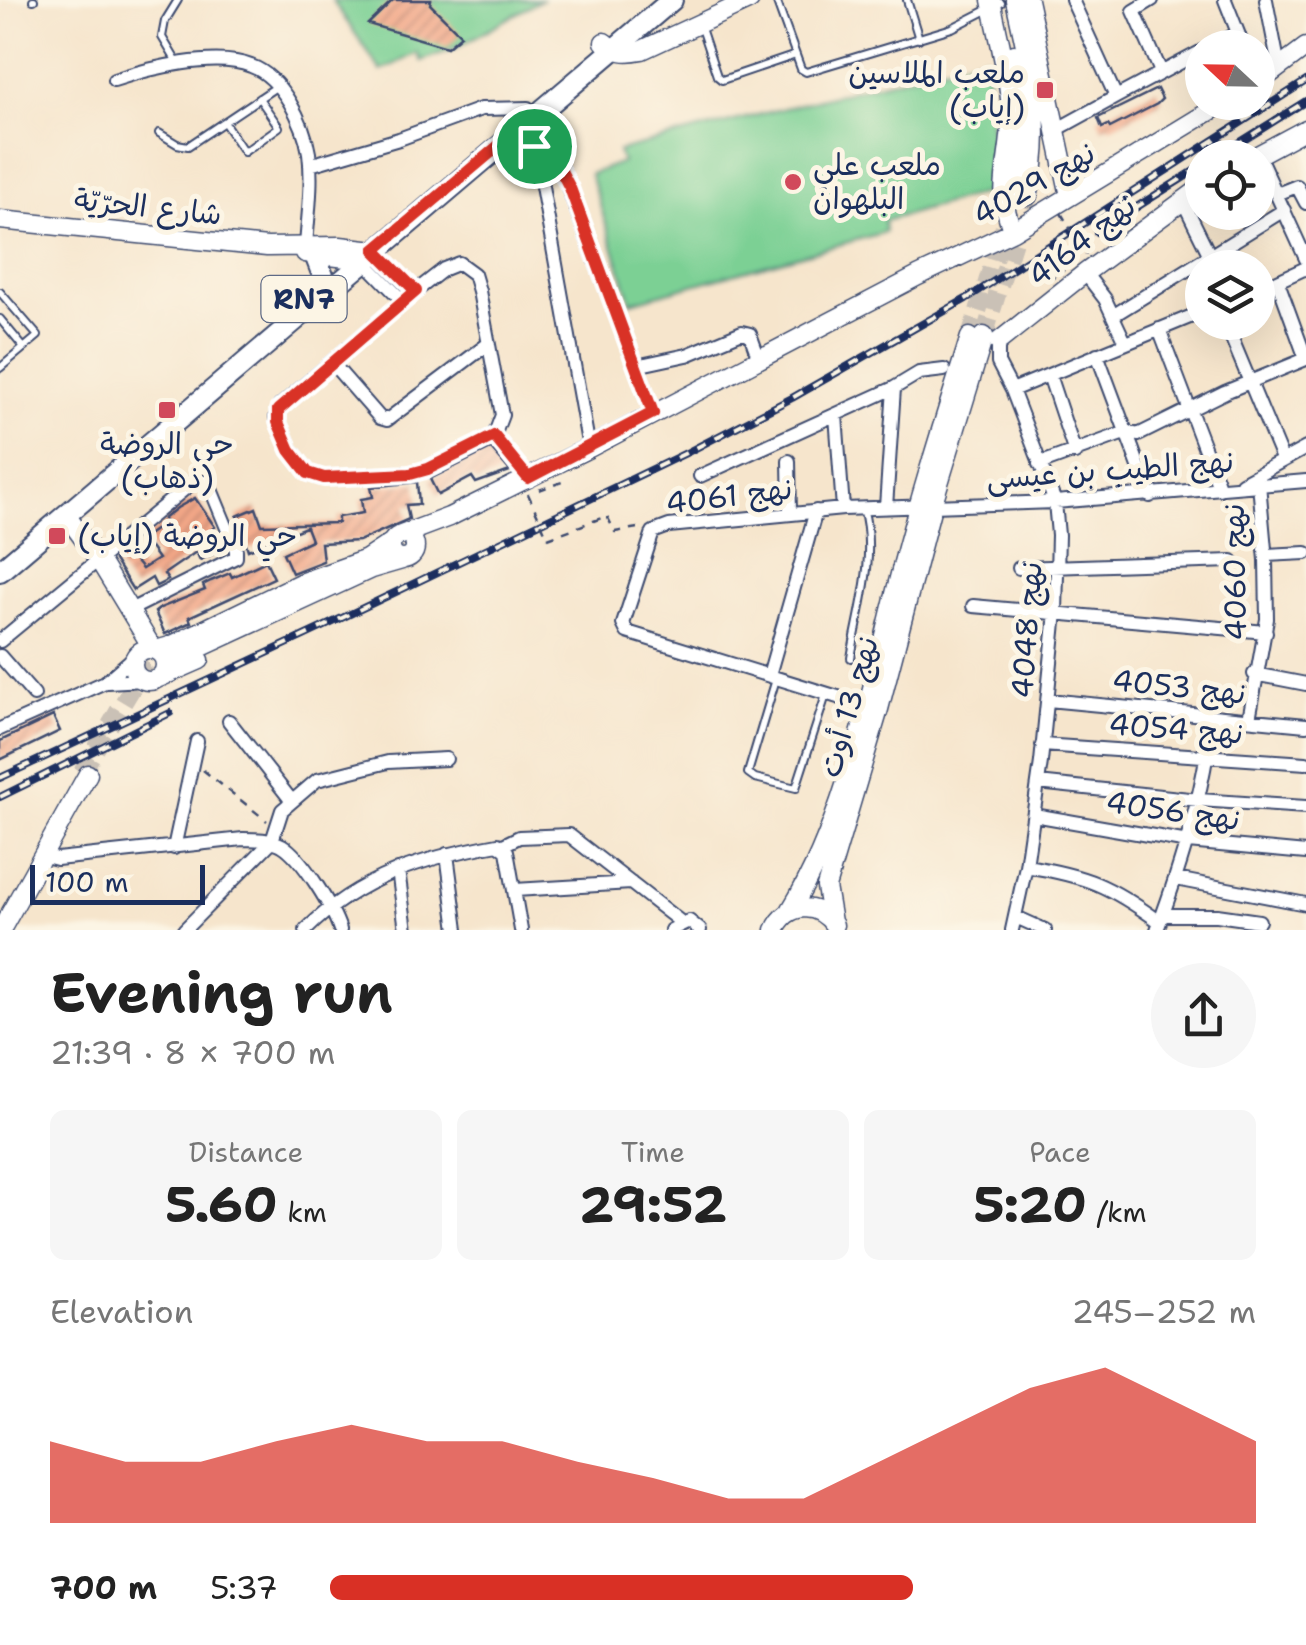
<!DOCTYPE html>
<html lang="en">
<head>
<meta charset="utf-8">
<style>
	:root { --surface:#fff; --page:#f6f6f6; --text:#222; --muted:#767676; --accent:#d93025 }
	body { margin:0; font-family:"Shantell Sans","Playpen Sans Arabic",sans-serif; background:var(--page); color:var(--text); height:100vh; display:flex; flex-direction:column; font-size:38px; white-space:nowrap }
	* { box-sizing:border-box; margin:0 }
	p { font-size:32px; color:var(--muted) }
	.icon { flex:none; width:55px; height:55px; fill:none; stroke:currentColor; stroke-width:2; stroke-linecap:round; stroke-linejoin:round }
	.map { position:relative; height:930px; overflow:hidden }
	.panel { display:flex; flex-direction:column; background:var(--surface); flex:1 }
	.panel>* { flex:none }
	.needle { width:65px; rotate:292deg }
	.tools { position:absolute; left:1185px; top:30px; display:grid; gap:20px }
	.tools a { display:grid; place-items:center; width:90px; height:90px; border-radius:50%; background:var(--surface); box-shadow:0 10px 40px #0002; font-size:50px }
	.scale { position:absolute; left:30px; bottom:25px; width:175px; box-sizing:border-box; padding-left:10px; border:5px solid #1b2f5e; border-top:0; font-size:28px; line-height:35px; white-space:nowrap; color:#1b2f5e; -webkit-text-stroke:8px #fcf5e5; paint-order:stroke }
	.pin { position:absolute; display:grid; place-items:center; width:85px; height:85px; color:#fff; margin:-42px; border:5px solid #fff; border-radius:50%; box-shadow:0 2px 10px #0007 }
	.round { display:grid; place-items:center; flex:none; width:105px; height:105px; border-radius:52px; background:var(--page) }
	.overview { display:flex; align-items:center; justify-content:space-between; height:170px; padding:0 50px }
	h1 { font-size:55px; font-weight:700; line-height:75px }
	.figures { display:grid; grid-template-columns:repeat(3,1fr); gap:15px; height:170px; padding:10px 50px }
	.figures div { display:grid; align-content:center; border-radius:15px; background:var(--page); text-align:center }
	.figures b { font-size:50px; font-weight:700 }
	.figures small { font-size:28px; font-weight:400 }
	.figures p { font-size:28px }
	.chart { height:280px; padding:20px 50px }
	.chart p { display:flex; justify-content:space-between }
	.chart svg { width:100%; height:180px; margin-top:10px; fill:var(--accent); opacity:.7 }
	ul { padding:0 50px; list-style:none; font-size:32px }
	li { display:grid; grid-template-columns:160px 120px 1fr; align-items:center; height:75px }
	li i { height:25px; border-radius:12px; background:var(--accent) }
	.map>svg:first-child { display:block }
</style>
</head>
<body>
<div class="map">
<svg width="1306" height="930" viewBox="0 0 1306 930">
	<defs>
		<pattern id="building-hatch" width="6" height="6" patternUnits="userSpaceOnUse" patternTransform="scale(2.5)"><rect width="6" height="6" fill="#f3a787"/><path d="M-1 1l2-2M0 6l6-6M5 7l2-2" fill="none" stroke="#c48872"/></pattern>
	</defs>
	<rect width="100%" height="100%" fill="#fcf5e5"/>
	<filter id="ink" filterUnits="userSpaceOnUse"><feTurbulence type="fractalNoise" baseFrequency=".01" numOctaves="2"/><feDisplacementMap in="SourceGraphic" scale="20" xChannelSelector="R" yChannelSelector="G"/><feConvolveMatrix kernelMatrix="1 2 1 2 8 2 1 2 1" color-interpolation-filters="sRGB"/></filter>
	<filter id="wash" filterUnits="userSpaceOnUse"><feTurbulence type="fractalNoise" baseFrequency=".0048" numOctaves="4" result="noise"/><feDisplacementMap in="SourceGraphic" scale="40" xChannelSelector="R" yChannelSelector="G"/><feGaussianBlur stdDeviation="2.25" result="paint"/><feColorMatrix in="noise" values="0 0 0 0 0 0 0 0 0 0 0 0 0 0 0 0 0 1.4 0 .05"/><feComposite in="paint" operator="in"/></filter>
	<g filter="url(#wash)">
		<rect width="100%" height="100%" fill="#f6e5cc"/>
		<path fill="#7bd094" stroke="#4b8079" stroke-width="2.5" d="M332 0H541L455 48 421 61 417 53 381 71Z
			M986 56 995 190 884 221 885 232 631 302 590 174 622 162 618 151Z"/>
		<g id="blocks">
			<path fill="url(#building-hatch)" d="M393 0H431L430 4 461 35 447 47 368 24Z
				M1157 89 1162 99 1157 104 1110 128 1108 125 1102 128 1098 118Z
				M491 449 510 471 476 483 472 477 438 495 430 479Z
				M417 482 419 504 406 505 409 519 359 541 321 543 323 561 292 573 283 553 311 540 306 527 248 550 237 516 256 508 262 525 338 523V517L363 513 361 499 373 497 371 487Z
				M195 498 215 527 212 529 222 550 200 560 196 552 164 574 168 580 156 586 152 578 133 590 114 560 126 550 142 569 158 559 143 538 166 522 163 519 177 508Z
				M266 561 274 578 189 617 191 622 165 634 155 612 160 608 205 590 203 585 211 581 230 573 232 577Z
				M53 716 60 731 0 760V741Z"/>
		</g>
	</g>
	<g filter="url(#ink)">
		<use href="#blocks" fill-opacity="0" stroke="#3c4a6e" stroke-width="2.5"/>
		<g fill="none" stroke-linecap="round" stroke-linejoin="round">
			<path stroke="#cac1b6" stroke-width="18" stroke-dasharray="18 9" stroke-linecap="butt" d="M984 336 1028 196
				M970 337 1004 227
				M82 772 137 680 150 667 177 652"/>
			<defs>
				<path id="lane" d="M33 0H34
					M178 0 165 21 162 37 178 64
					M776 0 801 69 806 72 952 28 1001 3
					M907 0 919 39
					M701 28 717 76 722 80 796 55
					M224 122 244 152 279 127 259 98
					M159 133 177 144 188 146 276 87
					M0 292 38 336 0 368
					M0 319 24 348
					M851 658C859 610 877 556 863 508
					M776 679 748 773 755 778 796 788 826 695"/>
				<path id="street" d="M1072 0 1116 97 1202 51
					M1152 0 1134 11 1161 72
					M1225 0 1244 48
					M1266 0 1279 67
					M1209 48 1238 33
					M114 80C149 68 216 52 251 66 282 77 304 123 309 153 313 183 308 216 306 246
					M1056 130 1116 97
					M531 141 538 164 589 448
					M533 146H546L561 168 636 366 687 355 742 332 750 334 759 359
					M1258 154 1306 259
					M310 165 399 139 481 109 528 108
					M1277 194 1297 186 1306 203
					M1182 199 1216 268
					M375 250 416 291
					M363 260 404 302
					M459 263 474 274 479 291 502 415 494 436 428 469 410 474 323 478 308 473 291 450 276 417 280 406 416 291 444 269Z
					M1085 273 1105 299 1125 342
					M1278 282 1306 359
					M1258 290 1306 268
					M1114 315 1284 210
					M1225 322 1282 459
					M1159 329 1220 489
					M998 342V363L1012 390 1055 502 1058 535 1056 612 1041 762 1026 866 1012 930
					M1097 354 1150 496
					M332 363 380 418 387 420 488 344
					M636 366 653 413
					M1049 375 1075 453
					M1012 390 1202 312
					M836 415 843 509
					M494 436 528 478
					M789 461 790 513
					M1039 464 1127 432 1138 435 1225 392 1306 359
					M700 476 894 388 919 373 944 370
					M1242 483 1306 448
					M886 507 894 388
					M1266 555 1306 553
					M1019 568 1232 561
					M973 606 1266 632
					M0 641 193 482H208L236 550V557L130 610
					M0 656 34 695
					M1254 674 1306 684
					M769 675 816 511
					M107 682 144 680
					M1048 700 1306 725
					M867 706 627 632 623 624 653 532 669 526 843 509 1055 502 1306 481
					M1249 719 1267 619 1266 560 1259 484
					M229 721 291 800
					M0 729 105 682 134 657
					M1042 745 1306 763
					M1038 783 1199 800 1306 807
					M1034 815 1188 842 1306 853
					M503 845 519 837 569 835 682 923
					M174 848 197 741
					M447 854 457 930
					M41 855 57 859 243 839C255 839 271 839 282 845 302 857 333 908 340 930
					M1026 866C1087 876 1109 885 1160 922
					M398 870 406 930
					M1176 879 1306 904
					M515 890 631 883
					M1163 915H1217L1259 921
					M1016 917 1045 930
					M184 930 272 841 282 810 317 780 388 762 446 759
					M306 930C359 876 426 857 498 844L507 851 521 930
					M671 930 689 921 700 930
					M1157 930C1183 860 1204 791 1212 716"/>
				<path id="secondary" d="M991 0C998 36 1008 72 1011 108 1014 154 993 188 1013 231
					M1015 0C1030 66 1046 129 1028 196
					M1028 0 1070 196
					M604 42C616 53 627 53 642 50L750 0
					M1014 54C1024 103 1027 144 1015 193
					M1258 83 1306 47
					M1252 158 1306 129
					M0 220 267 247 340 246 375 250
					M305 253 363 260
					M998 342 1085 273 1202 187
					M66 515 99 560 153 649
					M391 547a12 12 0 1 1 24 0a12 12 0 1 1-24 0Z
					M401 535 449 517 589 448 918 276 1013 231 1225 102
					M359 564 392 542
					M133 665a16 16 0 1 1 32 0a16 16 0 1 1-32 0Z
					M156 650 170 646 300 583 367 559
					M180 657 371 569 402 560
					M159 678 200 660
					M790 911C846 821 871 690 897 586 918 502 944 420 970 337
					M832 922 826 887 879 709 932 506 984 336
					M1 930 88 774
					M775 930C787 903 817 901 834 925"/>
				<path id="primary" d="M315 255 325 281
					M0 571 672 0"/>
			</defs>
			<use href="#lane" stroke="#3c4a6e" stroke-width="10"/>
			<use href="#street" stroke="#3c4a6e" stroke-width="16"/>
			<use href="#secondary" stroke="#3c4a6e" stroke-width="21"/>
			<use href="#primary" stroke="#3c4a6e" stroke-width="24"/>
			<path stroke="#3c4a6e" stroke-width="2.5" stroke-dasharray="8 8" stroke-linecap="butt" d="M1048 280 1064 270
				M539 490 562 482 561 479
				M548 538 607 516 615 532 643 527
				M203 770 267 821"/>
			<use href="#lane" stroke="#fff" stroke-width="6"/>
			<use href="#street" stroke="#fff" stroke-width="12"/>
			<use href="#secondary" stroke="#fff" stroke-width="18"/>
			<use href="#primary" stroke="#fff" stroke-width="20"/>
			<defs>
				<path id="rail" d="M1215 158 1306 101
					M1097 232 1202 166
					M0 778 323 627 688 452 792 398 966 299 1306 81
					M0 797 170 713"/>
			</defs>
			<use href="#rail" stroke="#1b2f5e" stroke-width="8"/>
			<use href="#rail" stroke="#fcf5e5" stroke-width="4" stroke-dasharray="11" stroke-linecap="butt"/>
			<path stroke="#3c4a6e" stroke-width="2.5" stroke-dasharray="8 8" stroke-linecap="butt" d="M1061 213 1086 255
				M528 494 548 538"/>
		</g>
	</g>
	<g fill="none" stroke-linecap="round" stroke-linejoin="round" filter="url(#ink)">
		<defs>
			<path id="route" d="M522 126 534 146 543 144 550 150 570 188 653 413 528 478 494 436 428 469 410 474 324 478 308 473 290 450 278 422V410L416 291 375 250Z"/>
		</defs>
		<use href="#route" stroke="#fff" stroke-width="20"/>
		<use href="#route" stroke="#d93025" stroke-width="12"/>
	</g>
	<g fill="#d1495b" stroke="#fcf5e5" stroke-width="4">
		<rect x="1035" y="80" width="20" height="20" rx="5"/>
		<circle cx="793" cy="182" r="10"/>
		<rect x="157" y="400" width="20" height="20" rx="5"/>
		<rect x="47" y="526" width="20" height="20" rx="5"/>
	</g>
	<g text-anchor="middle" stroke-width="10" stroke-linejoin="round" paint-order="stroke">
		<rect fill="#fcf5e5" stroke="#5e6a86" stroke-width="2.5" x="261.5" y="276" width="85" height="46" rx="8"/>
		<g font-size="28" font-weight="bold" fill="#1b2f5e">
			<text x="304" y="309">RN7</text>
		</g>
		<g font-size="30" fill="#1b2f5e" stroke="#fcf5e5" text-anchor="start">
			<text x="1025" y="83" text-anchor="end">ملعب الملاسين<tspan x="1025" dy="34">(إياب)</tspan></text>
			<text x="813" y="175">ملعب علي<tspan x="813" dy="34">البلهوان</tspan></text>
			<text x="167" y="454" text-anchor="middle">حي الروضة<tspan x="167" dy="34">(ذهاب)</tspan></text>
			<text x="77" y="546">حي الروضة (إياب)</text>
		</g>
		<g font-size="30" fill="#1b2f5e" stroke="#fcf5e5">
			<text transform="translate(1034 184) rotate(-30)" y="10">نهج 4029</text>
			<text transform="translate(148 207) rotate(6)" y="10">شارع الحرّيّة</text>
			<text transform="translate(1082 241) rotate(-38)" y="10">نهج 4164</text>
			<text transform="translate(1110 470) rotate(-4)" y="10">نهج الطيب بن عيسى</text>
			<text transform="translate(729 496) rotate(-7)" y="10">نهج 4061</text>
			<text transform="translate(1235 572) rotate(-91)" y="10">نهج 4060</text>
			<text transform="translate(1027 630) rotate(-86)" y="10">نهج 4048</text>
			<text transform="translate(1179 687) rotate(6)" y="10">نهج 4053</text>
			<text transform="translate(849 707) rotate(-74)" y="10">نهج 13 أوت</text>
			<text transform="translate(1176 729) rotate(4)" y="10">نهج 4054</text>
			<text transform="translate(1173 811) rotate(8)" y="10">نهج 4056</text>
		</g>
	</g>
</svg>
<div class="tools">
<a><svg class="needle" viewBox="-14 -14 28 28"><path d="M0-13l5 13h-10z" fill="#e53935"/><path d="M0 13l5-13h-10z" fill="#767676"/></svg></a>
<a><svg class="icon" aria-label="locate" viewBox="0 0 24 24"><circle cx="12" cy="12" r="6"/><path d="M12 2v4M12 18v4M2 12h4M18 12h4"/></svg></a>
<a><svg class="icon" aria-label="layers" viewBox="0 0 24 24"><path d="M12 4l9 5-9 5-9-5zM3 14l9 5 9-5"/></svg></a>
</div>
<div class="scale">100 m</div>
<div class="pin" style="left:534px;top:146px;background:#1e9e55"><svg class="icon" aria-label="arrive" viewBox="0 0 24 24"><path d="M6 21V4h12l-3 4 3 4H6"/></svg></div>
</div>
<section class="panel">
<div class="overview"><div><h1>Evening run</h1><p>21:39 · 8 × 700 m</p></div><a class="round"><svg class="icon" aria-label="share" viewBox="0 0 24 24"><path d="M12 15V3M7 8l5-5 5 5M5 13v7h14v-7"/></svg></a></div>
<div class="figures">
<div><p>Distance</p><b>5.60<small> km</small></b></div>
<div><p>Time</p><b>29:52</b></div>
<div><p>Pace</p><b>5:20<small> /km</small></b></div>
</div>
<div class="chart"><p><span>Elevation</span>245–252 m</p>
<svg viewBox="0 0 160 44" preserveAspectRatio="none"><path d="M0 44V24L10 29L20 29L30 24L40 20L50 24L60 24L70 29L80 33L90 38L100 38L110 29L120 20L130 11L140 6L150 15L160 24V44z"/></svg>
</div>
<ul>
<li><b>700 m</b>5:37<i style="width:63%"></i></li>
</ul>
</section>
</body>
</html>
